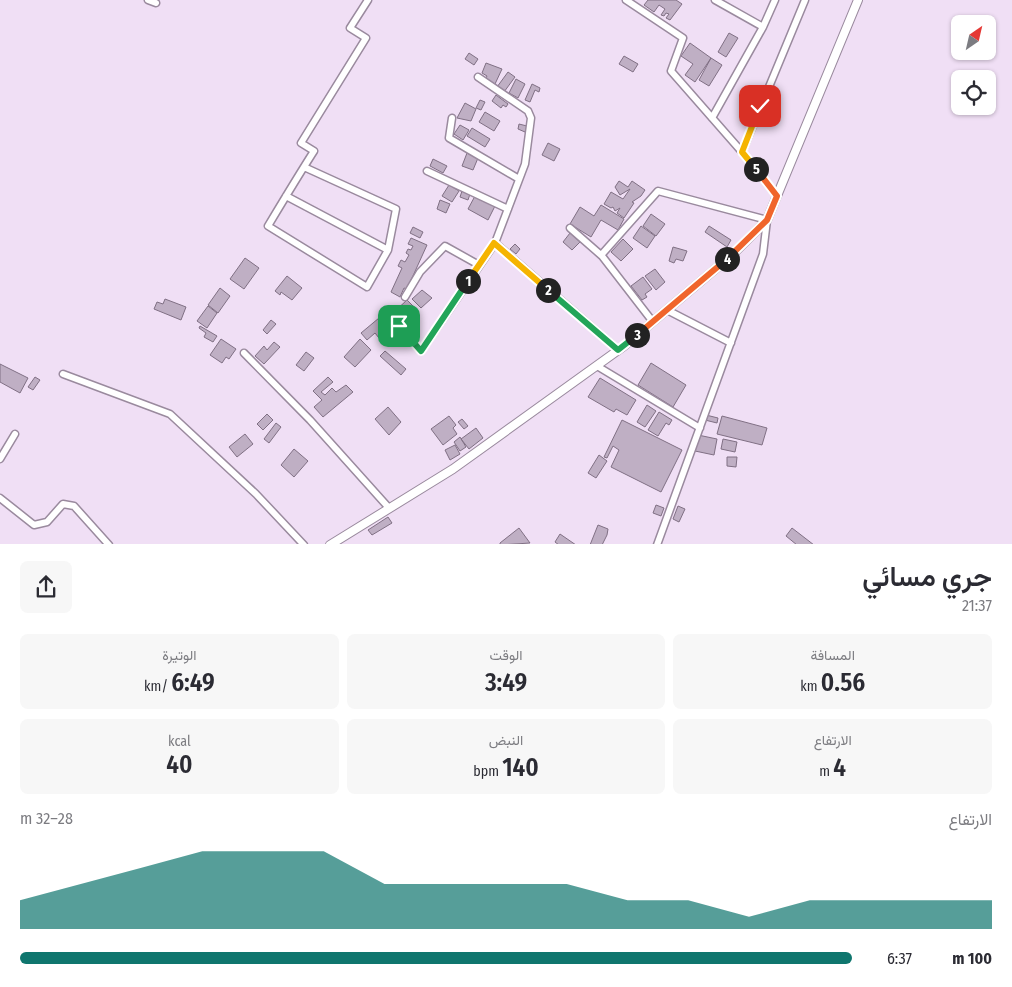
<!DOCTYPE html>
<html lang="ar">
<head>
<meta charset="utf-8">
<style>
	:root { --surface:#fff; --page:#f7f7f7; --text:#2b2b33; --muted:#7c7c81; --accent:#0f766e }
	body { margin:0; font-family:"Fira Sans Condensed",Vazirmatn,sans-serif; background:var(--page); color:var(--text); direction:rtl; height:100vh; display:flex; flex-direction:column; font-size:19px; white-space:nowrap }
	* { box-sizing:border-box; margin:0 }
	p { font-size:16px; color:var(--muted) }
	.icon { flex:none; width:28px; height:28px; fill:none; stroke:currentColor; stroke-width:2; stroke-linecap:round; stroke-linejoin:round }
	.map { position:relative; height:544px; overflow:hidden; direction:ltr }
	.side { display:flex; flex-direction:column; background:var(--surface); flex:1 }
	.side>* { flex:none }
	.needle { width:32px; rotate:34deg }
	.fabs { position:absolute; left:951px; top:15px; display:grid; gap:10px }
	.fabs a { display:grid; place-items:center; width:45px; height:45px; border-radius:8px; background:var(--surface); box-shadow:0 1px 4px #0004; font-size:25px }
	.pin { position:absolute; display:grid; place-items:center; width:42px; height:42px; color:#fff; margin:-21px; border-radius:10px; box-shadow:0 2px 8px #0006 }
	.km { position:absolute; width:25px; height:25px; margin:-12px; border-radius:50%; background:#222; color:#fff; font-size:14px; line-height:25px; text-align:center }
	.round { display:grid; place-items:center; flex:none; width:52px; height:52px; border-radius:8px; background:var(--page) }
	.headline { display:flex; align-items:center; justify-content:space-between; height:85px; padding:0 20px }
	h1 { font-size:28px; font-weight:600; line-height:38px }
	.stats { display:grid; grid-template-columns:repeat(3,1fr); gap:8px; height:85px; padding:5px 20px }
	.stats div { display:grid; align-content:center; border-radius:8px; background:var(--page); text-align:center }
	.stats b { font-size:25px; font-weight:600 }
	.stats small { font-size:14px; font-weight:400 }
	.stats p { font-size:14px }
	.chart { height:140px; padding:10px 20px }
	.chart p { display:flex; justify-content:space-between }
	.chart svg { width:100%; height:90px; margin-top:5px; fill:var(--accent); opacity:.7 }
	ul { padding:0 20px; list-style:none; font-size:16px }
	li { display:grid; grid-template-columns:80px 60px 1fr; align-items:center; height:38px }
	li i { height:12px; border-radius:6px; background:var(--accent) }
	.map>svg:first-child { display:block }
</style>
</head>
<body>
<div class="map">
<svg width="1012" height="545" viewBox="0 0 1012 545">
	<rect width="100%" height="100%" fill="#f0dff5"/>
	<path fill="#bfafc4" stroke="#807084" d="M648 0H676L682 4 670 20 666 18 669 14 666 13 664 16 661 15 665 9 659 5 654 12 644 5Z
		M729 33 738 38 726 57 718 52Z
		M690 43 711 58 695 82 685 75 693 64 681 56Z
		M469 53 478 59 474 65 465 59Z
		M624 56 638 64 633 72 619 64Z
		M711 58 722 65 709 86 699 80Z
		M486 63 502 69 495 84 485 80 487 76 482 73Z
		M508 72 515 77 504 92 497 87Z
		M516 79 525 84 518 98 509 93Z
		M532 84 540 88 539 92 535 90 530 102 525 100Z
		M496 95 508 104 506 107 503 105 501 108 492 101Z
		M480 100 485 102 481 110 476 108Z
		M465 103 476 109 471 121 457 118Z
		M485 112 500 121 494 131 479 122Z
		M519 124 527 126 525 132 518 129Z
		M460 125 469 130 463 140 454 134Z
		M472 128 490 139 485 147 467 136Z
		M548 143 560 149 554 161 542 155Z
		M467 153 478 158 473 170 462 166Z
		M433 159 447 166 443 173 430 166Z
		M619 181 628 187 632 181 645 190 641 196 632 202 634 203 624 218 617 213 620 208 615 211 613 207 611 208 604 204 611 192 623 199 630 189 620 195 615 187Z
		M449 185 459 191 452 202 442 196Z
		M462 191 470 194 468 200 460 197Z
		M475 196 495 206 488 220 468 209Z
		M440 200 450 204 446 213 437 209Z
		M601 205 624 219 618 230 601 220 591 237 570 224 580 207 594 216Z
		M651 214 665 224 656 236 643 226Z
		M641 226 655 236 647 248 633 238Z
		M709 226 731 240 727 247 705 232Z
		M413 227 423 232 420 238 410 233Z
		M570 233 580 242 572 250 563 242Z
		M411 238 427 245 407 289 404 288 400 297 391 292 402 268 398 266 401 260 405 262 409 255 406 253 408 249 411 250 413 246 408 244Z
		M623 239 633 249 621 261 611 252Z
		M515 244 520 249 516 254 510 249Z
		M673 247 687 251 683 261 676 259 674 263 669 261Z
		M245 258 259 268 244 289 230 279Z
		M655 269 665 282 656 290 645 276Z
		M287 276 302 288 292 300 281 292 280 295 275 291Z
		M643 277 652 289 645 294 647 297 642 300 631 286Z
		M220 288 230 296 218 313 208 305Z
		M422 290 432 298 421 308 412 299Z
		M165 299 186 307 181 320 154 309 157 302 163 304Z
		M407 300 417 310 405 321 398 313 396 315 394 312Z
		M208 306 217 313 207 328 197 321Z
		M385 313 393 321 381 332 383 335 379 338 375 333 367 340 361 333Z
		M413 316 420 322 417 325 415 323 409 330 404 326Z
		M271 320 276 324 267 334 263 330Z
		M200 326 217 336 213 342 204 337 206 333 199 328Z
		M221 339 236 349 229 359 226 357 222 363 210 355Z
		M360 339 371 350 355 367 344 357Z
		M274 342 280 347 264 364 255 356 264 346 267 350Z
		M385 351 406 369 401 375 380 356Z
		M306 352 314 358 304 371 296 365Z
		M651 363 686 385 673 407 638 385Z
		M0 364 28 378 20 393 0 382Z
		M35 377 40 380 33 390 28 387Z
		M328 377 333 382 321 392 325 395 332 388 336 392 346 385 353 392 323 417 314 407 322 400 313 391Z
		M600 378 636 400 627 415 616 409 614 412 588 397Z
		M647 405 656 411 645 427 637 422Z
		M388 407 401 422 389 435 375 419Z
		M659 412 672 420 669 425 666 423 658 436 648 430Z
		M267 414 273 420 263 430 257 424Z
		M706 415 718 418 717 423 705 420Z
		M449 416 456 425 453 428 457 434 443 445 431 429Z
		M722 416 767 428 762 445 717 434Z
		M462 419 468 426 464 429 458 422Z
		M622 420 682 450 661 492 611 467 619 450 613 446 607 458 604 457Z
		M276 423 281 427 269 443 264 439Z
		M476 428 483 438 469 449 461 439Z
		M245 434 253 444 237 457 229 447Z
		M698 435 717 439 714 455 695 451Z
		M460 437 466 447 460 451 454 442Z
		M723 439 737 442 735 452 721 449Z
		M455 445 460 454 450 460 445 450Z
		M294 449 308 461 294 477 281 465Z
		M599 455 607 461 596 478 588 473Z
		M727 457H737L736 467 727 466Z
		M656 505 664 508 661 516 653 513Z
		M678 506 685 509 679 522 673 519Z
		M388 517 392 523 372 535 368 530Z
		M598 525 608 529 607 535 602 545H590Z
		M519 528 530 543 500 545V543Z
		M792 528 814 545H797L786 536Z
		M560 534 576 545H559L555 542Z"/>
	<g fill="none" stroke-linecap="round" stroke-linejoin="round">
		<defs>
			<path id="minor" d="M148 0 156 3
				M626 0 683 38 671 71 742 152 777 196
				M715 0 763 27
				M452 118 449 138 519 179
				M712 118 763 27 775 0
				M742 152 805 0
				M304 167 396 209 388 250 367 287 268 226C283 201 298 176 314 151L301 143 366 38 350 28 368 0
				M427 171 508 209
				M286 196 388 250
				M570 228 602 256 653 322
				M495 243 618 350
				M603 253 658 191 767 220 763 254 657 545
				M405 297 420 272 445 246 479 265
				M667 310 731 343
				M399 326 421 351 495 243 525 164 531 118 528 111 478 77
				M244 353 310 420 389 508
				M597 366 700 428
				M63 374 170 414 256 494 304 545
				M0 459 15 434
				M0 498 34 525 47 522 63 504 74 506 109 545"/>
			<path id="tertiary" d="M330 545 453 469 624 346 732 255 767 220 858 0"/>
		</defs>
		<use href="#minor" stroke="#9a8a9e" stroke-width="9"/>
		<use href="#tertiary" stroke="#9a8a9e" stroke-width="10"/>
		<use href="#minor" stroke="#fff" stroke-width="6"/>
		<use href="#tertiary" stroke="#fff" stroke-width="8"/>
	</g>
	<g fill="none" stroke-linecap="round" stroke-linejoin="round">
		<defs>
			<path id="split-1" d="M399 326 421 351 468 281"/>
			<path id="split-2" d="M468 281 494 243 548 290"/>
			<path id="split-3" d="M548 290 618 350 637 335"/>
			<path id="split-4" d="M637 335 727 259"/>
			<path id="split-5" d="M727 259 767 220 777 196 756 169"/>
			<path id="split-6" d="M756 169 742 152 760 106"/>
		</defs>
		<use href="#split-1" stroke="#fff" stroke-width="10"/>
		<use href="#split-2" stroke="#fff" stroke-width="10"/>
		<use href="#split-3" stroke="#fff" stroke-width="10"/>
		<use href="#split-4" stroke="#fff" stroke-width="10"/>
		<use href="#split-5" stroke="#fff" stroke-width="10"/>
		<use href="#split-6" stroke="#fff" stroke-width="10"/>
		<use href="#split-1" stroke="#22a559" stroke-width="6"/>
		<use href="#split-2" stroke="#f5b400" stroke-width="6"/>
		<use href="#split-3" stroke="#22a559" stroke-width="6"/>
		<use href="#split-4" stroke="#f0652b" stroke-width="6"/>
		<use href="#split-5" stroke="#f0652b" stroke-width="6"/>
		<use href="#split-6" stroke="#f5b400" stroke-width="6"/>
	</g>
</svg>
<div class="fabs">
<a><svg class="needle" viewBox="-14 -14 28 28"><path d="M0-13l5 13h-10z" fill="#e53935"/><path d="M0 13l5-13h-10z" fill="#7c7c81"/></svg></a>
<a><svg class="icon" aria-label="locate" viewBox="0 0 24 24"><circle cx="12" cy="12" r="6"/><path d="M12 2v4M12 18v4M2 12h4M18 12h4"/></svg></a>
</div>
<div class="pin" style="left:399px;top:326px;background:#1e9e55"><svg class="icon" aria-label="arrive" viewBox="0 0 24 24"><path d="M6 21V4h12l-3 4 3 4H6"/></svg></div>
<div class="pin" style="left:760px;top:106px;background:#d93025"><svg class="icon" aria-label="check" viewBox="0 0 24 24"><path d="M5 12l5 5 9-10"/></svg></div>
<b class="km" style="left:468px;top:281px">1</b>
<b class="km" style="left:548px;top:290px">2</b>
<b class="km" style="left:637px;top:335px">3</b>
<b class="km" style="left:727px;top:259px">4</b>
<b class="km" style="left:756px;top:169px">5</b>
</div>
<section class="side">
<div class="headline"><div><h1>جري مسائي</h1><p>21:37</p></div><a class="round"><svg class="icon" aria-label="share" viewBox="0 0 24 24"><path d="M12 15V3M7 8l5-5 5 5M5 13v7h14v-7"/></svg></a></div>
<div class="stats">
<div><p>المسافة</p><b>0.56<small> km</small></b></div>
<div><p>الوقت</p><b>3:49</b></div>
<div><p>الوتيرة</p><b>6:49<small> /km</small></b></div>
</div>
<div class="stats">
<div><p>الارتفاع</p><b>4<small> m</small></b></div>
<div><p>النبض</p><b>140<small> bpm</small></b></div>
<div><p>kcal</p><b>40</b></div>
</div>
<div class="chart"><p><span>الارتفاع</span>28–32 m</p>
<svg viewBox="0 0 160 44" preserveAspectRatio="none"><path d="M0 44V30L10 22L20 14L30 6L40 6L50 6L60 22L70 22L80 22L90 22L100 30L110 30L120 38L130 30L140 30L150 30L160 30V44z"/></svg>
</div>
<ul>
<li><b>100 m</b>6:37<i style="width:100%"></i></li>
</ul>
</section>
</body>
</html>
